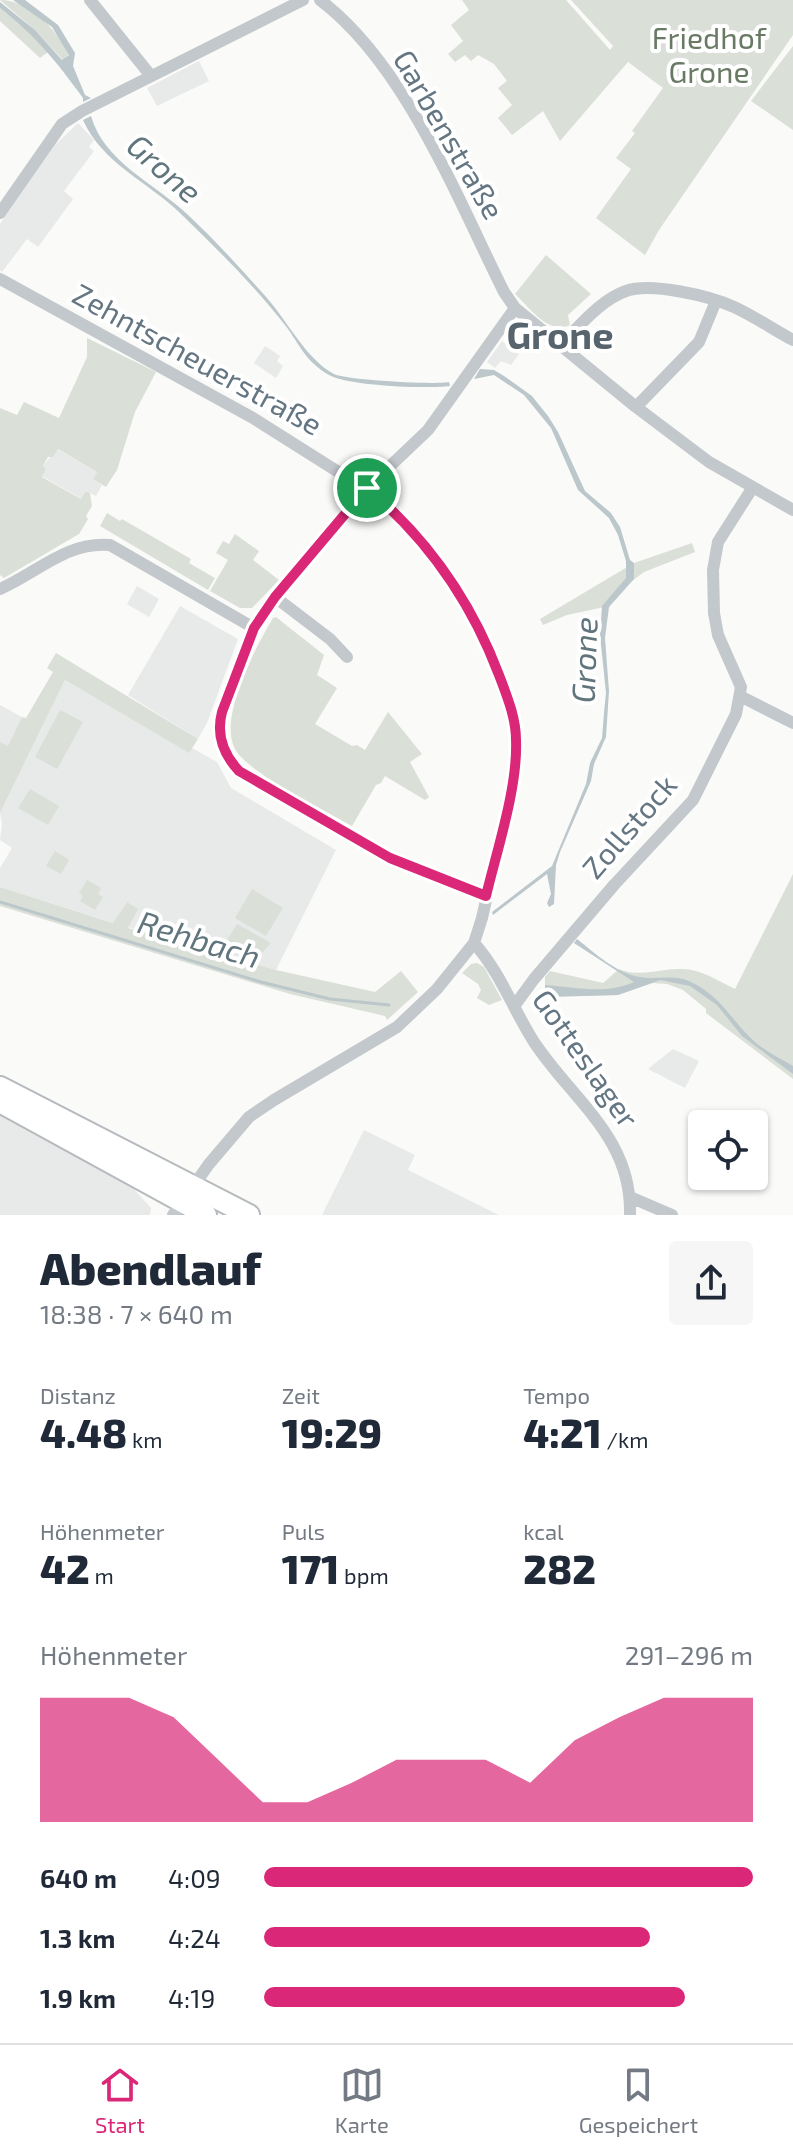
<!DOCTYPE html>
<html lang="de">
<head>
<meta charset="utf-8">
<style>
	:root { --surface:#fff; --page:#f6f6f7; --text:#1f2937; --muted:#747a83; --line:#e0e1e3; --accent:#db2777 }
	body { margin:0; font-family:"Exo 2",sans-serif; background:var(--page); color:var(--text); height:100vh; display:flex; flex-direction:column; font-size:30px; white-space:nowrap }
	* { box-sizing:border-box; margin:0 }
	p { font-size:26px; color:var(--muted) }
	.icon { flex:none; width:44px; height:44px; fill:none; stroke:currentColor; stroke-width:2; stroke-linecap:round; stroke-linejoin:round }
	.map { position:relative; height:1215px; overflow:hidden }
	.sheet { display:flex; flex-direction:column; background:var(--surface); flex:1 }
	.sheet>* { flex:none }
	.tools { position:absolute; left:688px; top:1110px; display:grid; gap:16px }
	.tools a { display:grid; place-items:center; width:80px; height:80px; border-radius:8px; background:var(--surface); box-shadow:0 2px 6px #0004; font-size:40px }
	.pin { position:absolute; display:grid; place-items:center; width:68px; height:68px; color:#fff; margin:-34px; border:4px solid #fff; border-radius:50%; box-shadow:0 2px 8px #0007 }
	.round { display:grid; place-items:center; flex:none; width:84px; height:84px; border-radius:8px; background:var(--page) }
	.overview { display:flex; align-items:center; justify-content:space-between; height:136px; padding:0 40px }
	h1 { font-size:44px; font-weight:800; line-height:60px }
	.figures { display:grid; grid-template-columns:repeat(3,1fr); gap:12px; height:136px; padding:8px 40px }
	.figures div { display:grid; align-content:center }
	.figures b { font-size:40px; font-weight:800 }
	.figures small { font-size:22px; font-weight:400 }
	.figures p { font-size:22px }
	.chart { height:224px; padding:16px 40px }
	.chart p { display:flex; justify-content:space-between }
	.chart svg { width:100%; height:144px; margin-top:8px; fill:var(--accent); opacity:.7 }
	ul { padding:0 40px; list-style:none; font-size:26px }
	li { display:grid; grid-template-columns:128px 96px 1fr; align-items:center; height:60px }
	li i { height:20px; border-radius:10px; background:var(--accent) }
	.dock { display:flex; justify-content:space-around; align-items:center; height:112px; border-top:2px solid var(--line); background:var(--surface); font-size:22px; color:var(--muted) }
	.dock a { display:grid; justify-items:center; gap:4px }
	.dock .active { color:var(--accent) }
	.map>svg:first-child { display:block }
</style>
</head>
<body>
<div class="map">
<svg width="793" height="1215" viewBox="0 0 793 1215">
	<rect width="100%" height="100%" fill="#fafaf8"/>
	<path fill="#e8e9e9" d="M199 61 209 81 157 106 147 88Z
		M78 123 94 140 89 147 94 151 64 191 73 199 38 247 27 239 2 272 0 270V224L55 145Z
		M502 341 519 354 511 365 501 361 495 368 487 362Z
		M265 346 280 356 277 361 283 366 276 378 254 363Z
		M57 449 97 472 93 479 102 485 96 496 87 491 82 499 42 476 46 468 43 466Z
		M137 586 159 599 149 617 127 604Z
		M180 606 238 639 207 723 198 739 128 695Z
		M65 680 188 752 192 748 217 762 231 788 336 850 276 970 127 927 126 903 114 923 0 887V868L12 848 0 840 2 824 0 813Z
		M0 705 22 717 8 747 0 742Z
		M673 1049 699 1061 685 1088 648 1069Z
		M0 1115 132 1187 151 1208 150 1215H0Z
		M364 1130 415 1155 408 1170 499 1215H322Z"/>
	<path fill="#dadfd7" d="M0 0C30 0 56 30 69 54L63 60 35 30Z
		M462 0H566L610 50 613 46 571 0H793V35L659 230 645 255 596 218 631 169 616 158 635 133 632 131 663 88 628 62 560 141 543 111 512 135 498 118 512 105 498 88 507 81 494 64 478 55 471 61 465 55 455 62 448 54 463 41 451 25 469 10Z
		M0 8 30 31 48 52 40 58 0 21Z
		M793 46V130L751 101Z
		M546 255 591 294 568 315 570 325C549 336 529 307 515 294Z
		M87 338 156 372 135 412 117 470 106 487 93 479 97 472 58 449 53 457H48L43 466 46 468 42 477 81 499 86 491 90 493 92 506 86 516 88 519 79 534 4 578 0 575V408L17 415 24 402 59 418 87 357Z
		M107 513 120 521 122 519 191 559 189 563 215 578 208 590 100 526Z
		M235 534 259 551 253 560 279 580 252 608H240L210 591 228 560 216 553 223 541 229 544Z
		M692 543 695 552 644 572 628 584 609 606 567 615 543 625 540 619 634 563Z
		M276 617 324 655 317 675 337 688 315 724 352 746 357 745 365 750 388 712 422 754 410 762 429 797 425 800 385 776 381 783 376 785 352 826C326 811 248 773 235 749 218 717 256 647 273 618Z
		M56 653 198 739 189 753 65 680 0 813V742L8 746 22 717 26 718 53 672 47 668Z
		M60 710 83 722 57 769 35 757Z
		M30 789 59 806 48 825 18 808Z
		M55 851 69 860 61 874 46 866Z
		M793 874V1079L706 1013V1009L683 990 667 984 653 983 618 995 545 997V977L550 971 603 983 619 969C637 978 662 968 682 969 701 969 718 981 735 989Z
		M87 880 101 888 98 894 103 897 95 910 80 901 83 896 79 893Z
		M0 887 113 923 127 902 138 909 128 928 276 970 375 992 401 971 418 992 387 1020 385 1016 290 994 0 906Z
		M252 889 283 908 266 936 235 918Z
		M147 913 175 930 170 938 142 921Z
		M237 924 271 943 259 956 224 945Z
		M477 963 484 967 502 1000 489 1005 477 998 481 990 478 984 462 973 471 964Z"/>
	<path fill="#bbc7cb" d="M13 0H25L58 25 75 53 73 66 85 95 91 98 83 102V98C57 62 35 35 0 8V2L35 30 62 60 69 55 52 27Z
		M91 116C104 162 154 183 187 214 215 240 241 269 267 298 288 322 307 360 334 374 346 380 434 385 449 382L450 386C426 389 349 386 329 375 304 360 301 346 285 325 254 285 216 248 180 213 148 182 102 163 83 120Z
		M480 369 494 370 504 376 532 396 548 416 558 432 585 491 611 513 620 527 630 560 634 563V579L609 607 605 638 609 691 606 737 594 764 591 781 560 852 556 865 554 904 549 907 547 903 551 894 547 874 493 915 492 912 552 866 586 784 590 763 602 738 604 713 606 693 600 635 602 606 626 578V561L618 535 609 518 578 490 551 428 524 395 494 375 474 379Z
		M577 939C595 953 617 974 640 977 657 980 673 974 689 981 722 996 731 1021 756 1043 767 1052 781 1059 793 1066V1074L742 1036 717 1005 690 986 660 980 618 995 545 997V985C574 987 606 995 634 982L574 943Z"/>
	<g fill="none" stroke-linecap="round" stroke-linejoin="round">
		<path stroke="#bbc7cb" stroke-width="3" d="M0 902 261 982 330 999 389 1005"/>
		<defs>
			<path id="primary" d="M0 1087 249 1215
				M0 1102 206 1215"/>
		</defs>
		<use href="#primary" stroke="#b5babe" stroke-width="24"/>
		<path stroke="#c3c8cc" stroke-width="12" d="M90 0 151 76
			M320 0C405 64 457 198 504 292L515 308 636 407 709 462 793 510
			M0 213 62 124 82 111 303 0
			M0 279 253 418 378 497 432 554 466 602 487 645 515 724 516 752 512 785 482 918 474 943 437 989 397 1027 274 1100 249 1117 209 1164 173 1215
			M560 345C579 327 600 300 626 291 651 282 710 296 734 307 754 316 774 330 793 340
			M636 407 699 342 716 301
			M0 589C37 573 67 541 110 545L254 628
			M275 597 330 639 347 657
			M740 696 793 723
			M486 896 390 858 239 771 224 749 219 722 254 628 275 597 367 488 428 430 515 308
			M474 943C500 972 513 1009 534 1042 573 1101 632 1137 630 1215
			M515 1005 534 979 614 885 693 800 736 714 741 687 718 635 714 613 713 570 718 542 753 487
			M630 1197 672 1215"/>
		<use href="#primary" stroke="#fff" stroke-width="20"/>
	</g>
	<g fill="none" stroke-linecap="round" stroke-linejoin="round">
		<defs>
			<path id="route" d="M367 488C428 539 471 601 499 675 507 696 516 718 516 740 518 787 497 850 486 896L390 858 239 771C223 754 216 735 222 712L254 628 275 597Z"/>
		</defs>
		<use href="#route" stroke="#fff" stroke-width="16"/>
		<use href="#route" stroke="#db2777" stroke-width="10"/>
	</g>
	<g text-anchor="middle" stroke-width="8" stroke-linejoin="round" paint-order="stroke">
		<g font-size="30" fill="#687a64" stroke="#fff">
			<text x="709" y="49">Friedhof<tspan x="709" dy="34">Grone</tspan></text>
		</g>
		<g font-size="30" fill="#657683" stroke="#fff">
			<text transform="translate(448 135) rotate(60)" y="10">Garbenstraße</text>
			<text transform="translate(197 360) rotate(29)" y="10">Zehntscheuerstraße</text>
			<text transform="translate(630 827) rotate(-49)" y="10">Zollstock</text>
			<text transform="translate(585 1059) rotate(55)" y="10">Gotteslager</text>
		</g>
		<g font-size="32" font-style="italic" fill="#60757c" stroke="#fff">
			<text transform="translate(164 169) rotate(41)" y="11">Grone</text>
			<text transform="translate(585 660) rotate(-88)" y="11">Grone</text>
			<text transform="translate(199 940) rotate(17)" y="11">Rehbach</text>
		</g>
		<g font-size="38" font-weight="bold" fill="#57646e" stroke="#fff">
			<text x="560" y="349">Grone</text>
		</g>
	</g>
</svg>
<div class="tools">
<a><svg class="icon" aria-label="locate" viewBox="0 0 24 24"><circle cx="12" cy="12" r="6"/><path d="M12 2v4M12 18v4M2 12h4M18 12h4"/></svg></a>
</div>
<div class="pin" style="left:367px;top:488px;background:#1e9e55"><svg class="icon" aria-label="arrive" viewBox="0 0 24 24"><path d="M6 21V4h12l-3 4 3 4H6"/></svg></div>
</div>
<section class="sheet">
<div class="overview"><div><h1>Abendlauf</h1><p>18:38 · 7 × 640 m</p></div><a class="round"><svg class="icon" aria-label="share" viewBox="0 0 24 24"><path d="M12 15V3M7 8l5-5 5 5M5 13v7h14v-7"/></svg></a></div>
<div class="figures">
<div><p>Distanz</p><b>4.48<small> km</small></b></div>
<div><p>Zeit</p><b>19:29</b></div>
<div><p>Tempo</p><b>4:21<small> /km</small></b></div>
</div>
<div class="figures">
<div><p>Höhenmeter</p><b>42<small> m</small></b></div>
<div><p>Puls</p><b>171<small> bpm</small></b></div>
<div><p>kcal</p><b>282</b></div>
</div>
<div class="chart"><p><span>Höhenmeter</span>291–296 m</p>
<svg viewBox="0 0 160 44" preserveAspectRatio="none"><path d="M0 44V6L10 6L20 6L30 12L40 25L50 38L60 38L70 32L80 25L90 25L100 25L110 32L120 19L130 12L140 6L150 6L160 6V44z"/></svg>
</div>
<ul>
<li><b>640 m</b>4:09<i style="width:100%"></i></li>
<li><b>1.3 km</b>4:24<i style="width:79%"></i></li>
<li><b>1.9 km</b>4:19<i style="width:86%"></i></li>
</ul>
</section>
<nav class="dock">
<a class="active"><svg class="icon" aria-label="home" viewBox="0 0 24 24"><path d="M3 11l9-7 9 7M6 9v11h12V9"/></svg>Start</a>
<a><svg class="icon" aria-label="map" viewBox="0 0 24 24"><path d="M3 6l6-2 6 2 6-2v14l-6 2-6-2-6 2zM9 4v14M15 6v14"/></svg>Karte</a>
<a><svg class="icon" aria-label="saved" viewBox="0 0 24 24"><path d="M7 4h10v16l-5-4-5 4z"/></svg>Gespeichert</a>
</nav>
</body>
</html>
